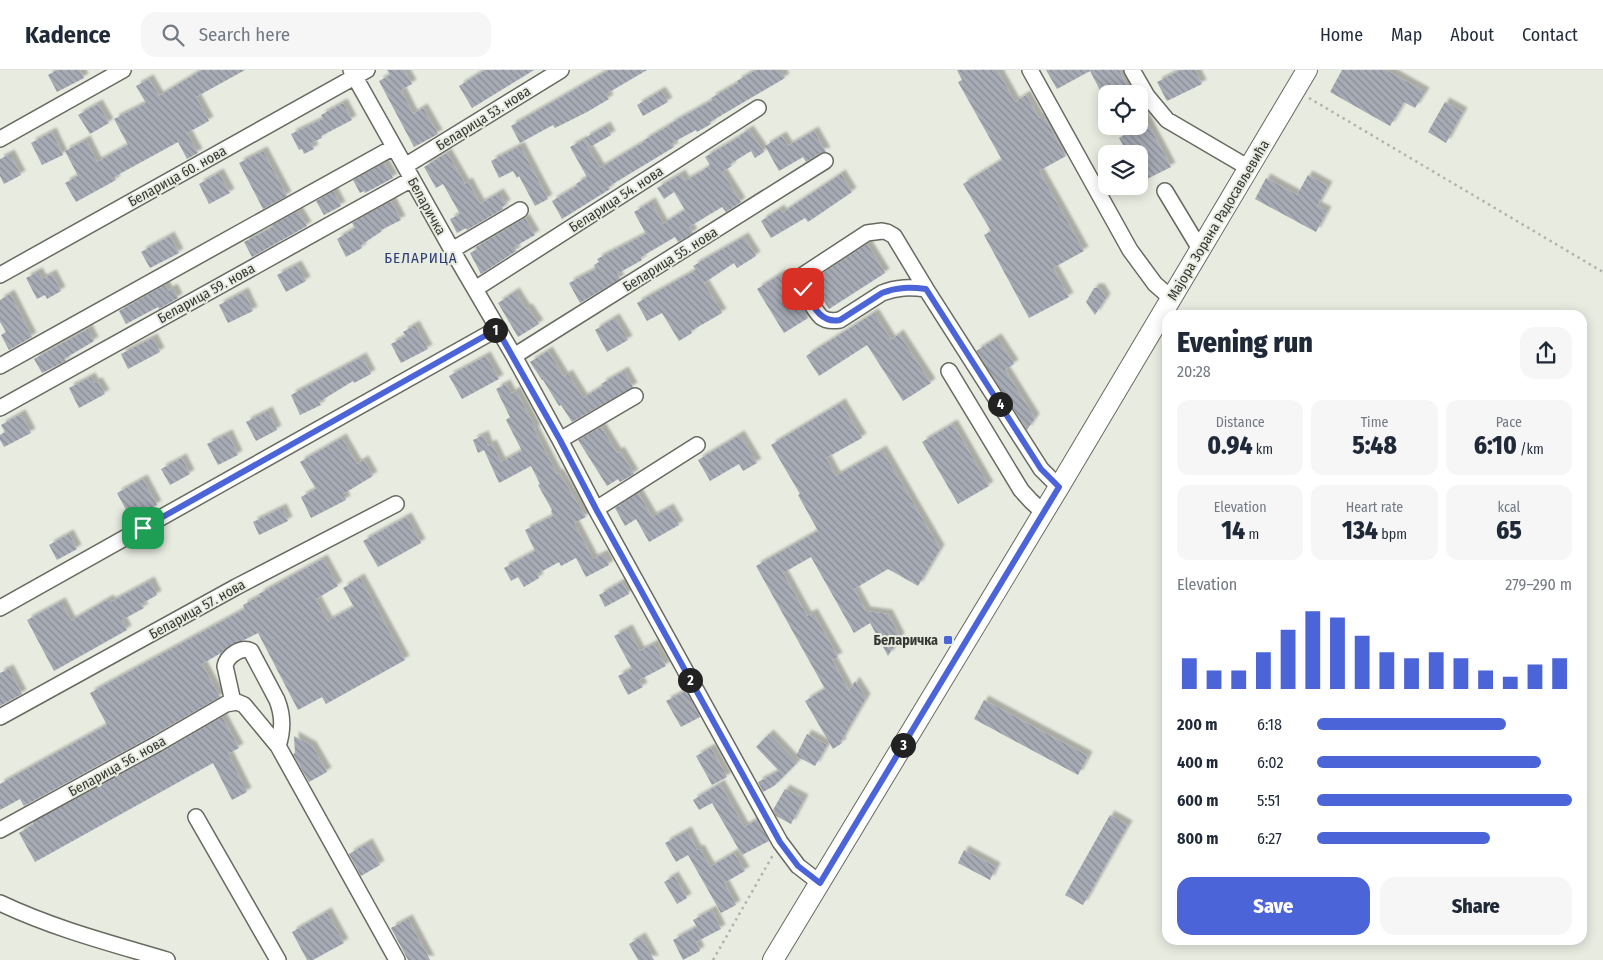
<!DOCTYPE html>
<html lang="en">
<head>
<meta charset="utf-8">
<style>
	:root { --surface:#fff; --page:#f6f6f7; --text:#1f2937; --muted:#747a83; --line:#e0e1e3; --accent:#4b64d8 }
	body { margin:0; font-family:"Fira Sans Condensed",sans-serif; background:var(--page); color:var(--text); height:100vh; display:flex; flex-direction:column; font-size:19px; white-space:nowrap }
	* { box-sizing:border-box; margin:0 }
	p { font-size:16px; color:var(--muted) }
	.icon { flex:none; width:28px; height:28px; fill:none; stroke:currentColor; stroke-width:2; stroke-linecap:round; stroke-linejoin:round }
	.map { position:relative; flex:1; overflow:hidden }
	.details { position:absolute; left:1162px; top:240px; width:425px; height:635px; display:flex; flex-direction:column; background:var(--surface); border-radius:15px; box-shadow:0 2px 12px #0003 }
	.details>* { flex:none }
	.buttons { position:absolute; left:1098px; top:15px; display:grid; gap:10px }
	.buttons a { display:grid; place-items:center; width:50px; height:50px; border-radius:10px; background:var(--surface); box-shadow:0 2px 12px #0003; font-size:25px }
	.pin { position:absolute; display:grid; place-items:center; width:42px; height:42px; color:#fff; margin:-21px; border-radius:10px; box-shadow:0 2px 8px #0006 }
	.km { position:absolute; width:25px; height:25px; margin:-12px; border-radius:50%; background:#222; color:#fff; font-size:14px; line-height:25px; text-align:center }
	.round { display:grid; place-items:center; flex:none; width:52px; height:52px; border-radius:15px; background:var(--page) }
	.summary { display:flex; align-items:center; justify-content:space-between; height:85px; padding:0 15px }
	h1 { font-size:28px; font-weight:800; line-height:38px }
	.stats { display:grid; grid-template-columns:repeat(3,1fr); gap:8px; height:85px; padding:5px 15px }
	.stats div { display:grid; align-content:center; border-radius:12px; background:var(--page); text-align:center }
	.stats b { font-size:25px; font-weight:800 }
	.stats small { font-size:14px; font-weight:400 }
	.stats p { font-size:14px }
	.chart { height:140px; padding:10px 15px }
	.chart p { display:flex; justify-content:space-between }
	.chart svg { width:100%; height:90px; margin-top:5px; stroke:var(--accent); stroke-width:6 }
	.primary-button { display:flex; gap:10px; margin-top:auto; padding:10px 15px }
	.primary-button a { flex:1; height:58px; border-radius:15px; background:var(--accent); color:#fff; font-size:20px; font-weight:800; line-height:58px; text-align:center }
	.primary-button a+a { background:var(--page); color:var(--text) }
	ul { padding:0 15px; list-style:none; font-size:16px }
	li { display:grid; grid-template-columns:80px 60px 1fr; align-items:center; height:38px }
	li i { height:12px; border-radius:6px; background:var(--accent) }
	header { display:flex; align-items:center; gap:30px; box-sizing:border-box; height:70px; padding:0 25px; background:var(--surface); border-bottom:1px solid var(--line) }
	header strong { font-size:24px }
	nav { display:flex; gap:28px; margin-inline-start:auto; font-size:18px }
	.search { width:350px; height:45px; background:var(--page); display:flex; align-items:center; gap:12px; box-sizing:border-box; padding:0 18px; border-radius:15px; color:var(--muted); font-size:19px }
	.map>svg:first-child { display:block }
</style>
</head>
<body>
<header>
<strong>Kadence</strong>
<div class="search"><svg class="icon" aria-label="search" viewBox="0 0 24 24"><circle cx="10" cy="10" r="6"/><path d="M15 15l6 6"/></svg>Search here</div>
<nav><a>Home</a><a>Map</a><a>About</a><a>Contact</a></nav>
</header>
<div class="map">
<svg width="1603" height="890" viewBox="0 0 1603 890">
	<defs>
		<pattern id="building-back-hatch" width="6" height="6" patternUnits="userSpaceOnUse" patternTransform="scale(1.25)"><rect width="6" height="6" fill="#a7abb5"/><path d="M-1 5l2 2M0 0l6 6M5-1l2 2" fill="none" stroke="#898c94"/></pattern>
		<filter id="shadow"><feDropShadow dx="4.5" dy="-4.5" stdDeviation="1" flood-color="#0004"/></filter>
	</defs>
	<rect width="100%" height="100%" fill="#e8ebe0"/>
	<path fill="url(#building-back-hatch)" filter="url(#shadow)" d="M57 0H80L84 8 57 22 48 5Z
		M202 0H245L196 27 209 51 187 63 198 83 187 89 178 72 114 107 116 110 76 132 65 113 78 106 65 81 86 70 97 92 128 75 114 49 146 33 136 16 149 9 159 26Z
		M387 0H404L412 14 401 20 413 44 423 38 438 64 414 77 379 11 390 5Z
		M485 0H534L472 38 459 16Z
		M609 0H647L606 24 609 29 587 42 555 58 553 55 520 73 511 56Z
		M756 0H780L785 8 710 52 711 54 697 62 696 60 672 73 674 77 608 117 610 119 562 149 552 131 577 116 576 114 587 107 570 77 583 70 600 98 644 72 643 71 670 55V54L713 30 711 28 738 13 737 11Z
		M957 0H997L1015 32 1026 25 1039 48 1043 46 1066 86 1039 101 1084 181 1053 198 1069 227 1029 248 984 165 991 161 963 114 1002 90 958 12 962 10Z
		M1046 0H1119L1132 24H1102L1090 1 1057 19Z
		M1181 0H1195L1202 14 1167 31 1157 12Z
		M1342 0H1386L1425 22 1415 38 1404 32 1390 56 1330 22Z
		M661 21 668 32 643 46 637 35Z
		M1445 32 1463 42 1446 73 1428 62Z
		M343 33 352 50 321 66 322 68 311 73 314 79 304 84 302 79 299 80 291 64 323 49 321 45Z
		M98 34 109 53 90 64 78 45Z
		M1139 37 1171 97 1139 113V84H1128L1119 68 1124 65 1119 56H1139Z
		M606 56 611 65 590 77 585 68Z
		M749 60 764 82 755 88 751 81 730 94 732 96 722 102 741 132 726 142 722 137 689 157 693 163 678 172 675 167 641 187 642 190 617 204 620 209 580 233 569 213 596 199 594 195 599 192 597 189 646 164 634 142 651 132 663 154 685 140 674 122 664 129 657 118 681 104 685 111 701 102 710 95 705 87 741 66 740 65Z
		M814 61 826 82 820 83 806 92 803 87 779 101 765 76 782 66 788 76Z
		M52 62 63 85 42 95 31 73Z
		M520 76 548 129 535 136 519 106 517 108 513 101 499 108 491 91Z
		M263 81 287 126 263 139 239 93Z
		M447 83 465 114 468 112 480 134 499 123 506 134 502 137 503 139 467 160 466 158 457 163 450 149 460 144 443 114 436 118 424 97Z
		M10 84 21 105 4 114 0 106V89Z
		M384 93 393 108 365 123 364 121 360 123 353 110Z
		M219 103 230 123 209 134 199 114Z
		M841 104 852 122 808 152 805 148 771 168 761 151 780 139 782 143Z
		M1308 105 1328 116 1317 136 1327 141 1316 162 1255 129 1266 108 1297 125Z
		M333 121 341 136 324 145 316 131Z
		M391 131 401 150 381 160 382 161 361 175 362 178 346 187 337 169 355 158 352 153Z
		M298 141 307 156 252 187 244 172 273 157 272 155Z
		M525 148 535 165 514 177 516 181 481 204 470 183 477 179 476 177Z
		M170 166 179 183 150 198 141 182Z
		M744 167 756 186 737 198 734 193 704 213 722 243 691 261 692 263 679 271 662 243 647 251 637 233 696 200 693 196Z
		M867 174 885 203 829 239 811 211Z
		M297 195 306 211 286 222 277 205Z
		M38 202 42 209 52 204 61 221 47 229 45 225 37 229 26 208Z
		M781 204 808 248 784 263 757 219Z
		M165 215 168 221 173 218 178 228 159 239 158 237 126 254 119 241Z
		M1094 218H1100L1106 228 1095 245 1086 232Z
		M244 222 253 241 228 253 219 235Z
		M515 222 526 239 528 238 539 254 518 267 498 233Z
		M10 224 32 267 9 280 1 265 6 262 0 252V230Z
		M874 243 891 270 899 264 931 313 903 331 867 275 819 306 806 286Z
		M615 248 628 270 607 282 595 260Z
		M415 255 428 279 401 293 391 274 406 266 403 262Z
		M88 259 94 271 64 289 66 291 42 303 34 289Z
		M153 268 160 282 128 299 121 284Z
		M997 268 1014 294 1005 300 1035 348 1027 360 976 281Z
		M548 281 564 307 568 304 583 328 603 316 601 314 624 301 633 317 572 352 561 335 559 336 543 310H542L530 292Z
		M486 286 499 309 462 329 449 306Z
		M362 287 371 304 354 313 353 311 319 332 321 335 300 345 291 325Z
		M91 307 94 313 98 312 105 324 79 338 69 318Z
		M506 314 511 324 516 321 536 359 534 360 557 404 559 403 586 447 574 453 593 489 604 484 609 495 586 507 576 488 561 496 559 492 537 504 539 508 524 517 518 507 511 511 504 498 535 481 525 460 553 446 551 441 552 440 538 415 540 414 531 396 499 413 484 380 478 383 473 370 484 365 488 376 492 374 501 392 522 381 506 350 510 347 496 319Z
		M841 333 862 368 826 388 836 406 882 380 940 479 918 516 888 499 854 519 866 541 888 544 900 567 888 586 870 553 854 563 811 487 783 503 807 546 813 543 838 587 832 590 849 621 855 611 866 628 841 671 842 673 833 679 805 631 825 619 756 496 818 461 798 425 800 424 771 375Z
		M268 341 277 360 256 371 246 352Z
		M21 344 31 363 4 377 0 370V365L5 362 1 355Z
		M953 354 989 416 958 434 922 372Z
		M601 357 617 383 620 381 634 404 620 412 618 409 607 416 578 370Z
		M228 364 238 385 218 395 207 374Z
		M740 365 757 393 743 401 739 394 710 411 698 390Z
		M342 368 357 394 364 390 373 406 343 424 346 430 311 448 301 427 316 419 300 392Z
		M182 388 190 404 170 415 161 399Z
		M143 409 157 435 131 449 117 423Z
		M638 423 652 447 669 438 679 455 649 472 636 449 625 456 615 438Z
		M282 438 288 451 259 465 253 452Z
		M407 447 421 473 378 497 363 471Z
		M69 464 77 479 57 490 49 475Z
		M323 489 338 516 316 529 328 551 354 537 343 518 360 508 405 590 326 634 322 627 298 640 258 563 244 570 231 575 221 583 202 594 220 627 152 666 24 736 20 729 0 740V714L107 655 90 623 245 539 243 535 260 526 259 524Z
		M150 511 157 525 141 534 144 538 122 550 127 560 54 601 27 550 61 532 71 551 109 529 111 532Z
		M622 512 629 524 605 537 599 525Z
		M628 559 640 581 654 574 666 596 639 610 643 617 628 625 618 606 632 599 614 566Z
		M9 599 22 624 0 636V603Z
		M686 621 700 647 681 657 666 631Z
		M984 630 1088 686 1078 705 974 649Z
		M222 647 239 678 228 684 247 722 232 730 213 693 35 792 19 763 34 754 33 752 162 682Z
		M769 664 797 693 774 716 763 722 758 712 779 701 756 677Z
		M807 664 827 675 815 696 796 686Z
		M294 666 312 676 327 702 309 712 293 684 295 683Z
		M711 678 727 707 712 715 696 686Z
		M720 714 744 757 757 750 769 771 742 785 712 733 699 740 693 730Z
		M785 719 804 729 791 754 776 746 773 740Z
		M1110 745 1128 755 1083 835 1065 825Z
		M687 761 697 780 700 779 710 797 734 783 745 801 724 813 736 835 721 843 688 785 676 792 665 773Z
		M368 773 380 795 361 806 349 784Z
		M964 780 996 797 990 810 958 793Z
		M674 806 687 828 677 834 664 812Z
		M712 840 721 859 696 872 700 881 683 890 673 870 697 857 693 850Z
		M327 842 344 873 313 890H307L292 862Z
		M408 849 430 890H408L391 858Z
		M641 867 649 881 654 890H638L629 874Z"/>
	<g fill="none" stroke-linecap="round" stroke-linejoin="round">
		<defs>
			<path id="minor" d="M351 0 452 180 514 286 560 370 596 439 780 772 798 796 820 813
				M1030 0 1130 180 1155 214 1171 228
				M1132 0 1147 26 1167 50 1249 98
				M0 69 123 0
				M405 96 561 0
				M1165 121 1200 179
				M452 180 520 140
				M0 205 367 0
				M475 219 758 38
				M926 219C910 217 897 217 882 223L840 250C834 251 826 251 821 247 816 242 801 219 801 212 801 210 802 207 803 205L867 163 882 161 887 162 894 166 926 219 1041 399 1059 417
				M514 286 825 91
				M0 296 394 77
				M949 301 1021 420 1031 431 1043 442
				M0 338 412 109
				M560 370 635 326
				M596 439 697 375
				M0 538 497 259
				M233 632 225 596C227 586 241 576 251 581L277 630C283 645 283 661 278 676
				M0 647 236 517 396 434
				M196 747 278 890
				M0 760 157 674 226 634 237 632 244 635 278 676 397 890
				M0 833C55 859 110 873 167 890"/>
			<path id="major" d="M773 890 1059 417 1307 0"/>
		</defs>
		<use href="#minor" stroke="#676a60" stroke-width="18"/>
		<use href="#major" stroke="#676a60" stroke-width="22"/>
		<path stroke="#b1b4ab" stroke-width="2.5" stroke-dasharray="2.5 4" stroke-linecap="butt" d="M1309 28 1603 202
			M713 890 773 785"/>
		<use href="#minor" stroke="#fff" stroke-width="15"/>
		<use href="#major" stroke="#fff" stroke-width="20"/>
	</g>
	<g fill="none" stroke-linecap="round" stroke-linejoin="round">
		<defs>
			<path id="route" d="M143 458 497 259 560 370 596 439 780 772 798 796 820 813 1059 417 1041 399 926 219C910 217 897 217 882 223L840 250C820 254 812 234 803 219"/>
		</defs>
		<use href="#route" stroke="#fff" stroke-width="10"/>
		<use href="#route" stroke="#4b64d8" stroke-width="6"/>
	</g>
	<rect fill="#4b64d8" stroke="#e8ebe0" stroke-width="2" x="943" y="565" width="10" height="10" rx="2.5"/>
	<g text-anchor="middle" stroke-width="4" stroke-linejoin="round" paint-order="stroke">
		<g font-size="14" fill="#363833" stroke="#e8ebe0">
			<text transform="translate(483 48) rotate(-32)" y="5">Беларица 53. нова</text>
			<text transform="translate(177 106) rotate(-29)" y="5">Беларица 60. нова</text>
			<text transform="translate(616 129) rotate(-33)" y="5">Беларица 54. нова</text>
			<text transform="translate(427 136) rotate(61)" y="5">Беларичка</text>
			<text transform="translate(1218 150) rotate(-59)" y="5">Мајора Зорана Радосављевића</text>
			<text transform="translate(670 189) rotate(-32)" y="5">Беларица 55. нова</text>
			<text transform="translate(206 223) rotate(-29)" y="5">Беларица 59. нова</text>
			<text transform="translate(197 539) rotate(-29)" y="5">Беларица 57. нова</text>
			<text transform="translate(117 696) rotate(-29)" y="5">Беларица 56. нова</text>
		</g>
		<g font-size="14" font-weight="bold" fill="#363833" stroke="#e8ebe0" text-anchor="end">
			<text x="938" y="575">Беларичка</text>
		</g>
		<g font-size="15" letter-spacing="1" fill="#2d3c75" stroke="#e8ebe0">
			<text x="421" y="193">БЕЛАРИЦА</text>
		</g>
	</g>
</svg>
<div class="buttons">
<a><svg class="icon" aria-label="locate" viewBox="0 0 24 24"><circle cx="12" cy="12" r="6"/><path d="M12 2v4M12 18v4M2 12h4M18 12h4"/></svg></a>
<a><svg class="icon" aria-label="layers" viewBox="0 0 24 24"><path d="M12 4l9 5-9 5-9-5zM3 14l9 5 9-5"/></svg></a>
</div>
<div class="pin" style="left:143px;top:458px;background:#1e9e55"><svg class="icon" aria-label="arrive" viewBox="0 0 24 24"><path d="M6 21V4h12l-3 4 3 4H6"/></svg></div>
<div class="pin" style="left:803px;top:219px;background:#d93025"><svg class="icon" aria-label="check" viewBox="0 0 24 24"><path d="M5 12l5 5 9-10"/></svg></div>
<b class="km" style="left:495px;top:260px">1</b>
<b class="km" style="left:690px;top:610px">2</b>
<b class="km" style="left:903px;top:675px">3</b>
<b class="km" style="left:1000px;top:334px">4</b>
<section class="details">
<div class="summary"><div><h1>Evening run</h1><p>20:28</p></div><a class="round"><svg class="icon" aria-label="share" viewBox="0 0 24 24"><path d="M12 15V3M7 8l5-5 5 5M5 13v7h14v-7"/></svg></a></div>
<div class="stats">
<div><p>Distance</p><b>0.94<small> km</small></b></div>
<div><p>Time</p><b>5:48</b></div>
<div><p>Pace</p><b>6:10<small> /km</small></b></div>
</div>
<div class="stats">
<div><p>Elevation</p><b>14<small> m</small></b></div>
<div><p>Heart rate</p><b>134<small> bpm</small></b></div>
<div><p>kcal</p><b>65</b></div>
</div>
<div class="chart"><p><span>Elevation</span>279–290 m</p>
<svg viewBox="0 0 160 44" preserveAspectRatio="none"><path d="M5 44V29M15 44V35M25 44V35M35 44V26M45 44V15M55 44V6M65 44V9M75 44V18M85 44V26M95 44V29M105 44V26M115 44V29M125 44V35M135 44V38M145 44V32M155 44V29"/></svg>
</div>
<ul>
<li><b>200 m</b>6:18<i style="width:74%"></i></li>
<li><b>400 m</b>6:02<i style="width:88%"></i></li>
<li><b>600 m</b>5:51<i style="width:100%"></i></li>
<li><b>800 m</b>6:27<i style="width:68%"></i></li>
</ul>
<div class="primary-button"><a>Save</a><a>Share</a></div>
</section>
</div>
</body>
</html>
